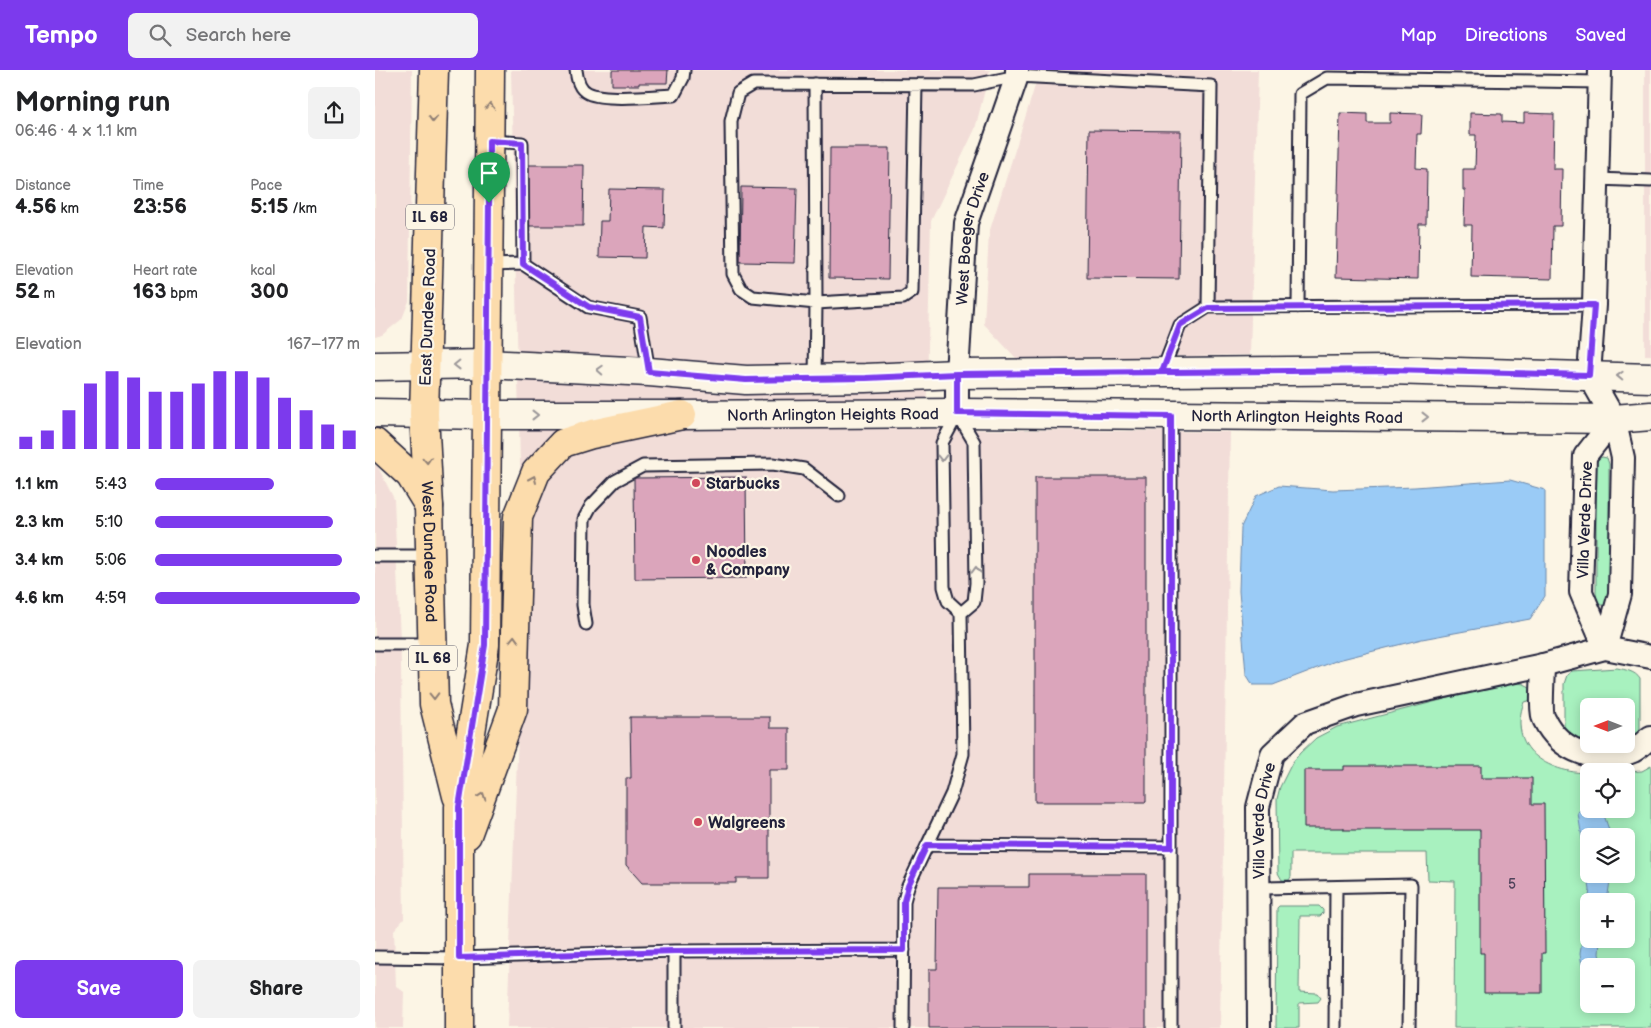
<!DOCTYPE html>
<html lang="en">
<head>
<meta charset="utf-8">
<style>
	:root { --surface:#fff; --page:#f2f2f2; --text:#202124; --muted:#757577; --accent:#7c3aed }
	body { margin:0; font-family:"Balsamiq Sans",sans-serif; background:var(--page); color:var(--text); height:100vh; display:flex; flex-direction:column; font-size:19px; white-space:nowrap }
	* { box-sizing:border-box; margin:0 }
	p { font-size:16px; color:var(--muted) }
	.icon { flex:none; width:28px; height:28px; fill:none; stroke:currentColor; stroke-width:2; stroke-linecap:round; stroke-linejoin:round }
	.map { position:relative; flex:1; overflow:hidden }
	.panel { display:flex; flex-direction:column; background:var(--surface); width:375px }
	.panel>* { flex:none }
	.needle { width:32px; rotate:270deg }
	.buttons { position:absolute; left:1205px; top:628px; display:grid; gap:10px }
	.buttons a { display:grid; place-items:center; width:55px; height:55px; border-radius:8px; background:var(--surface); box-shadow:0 2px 12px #0003; font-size:25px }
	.pin { position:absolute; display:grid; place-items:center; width:42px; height:42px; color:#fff; margin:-51px -21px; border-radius:50% 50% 50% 0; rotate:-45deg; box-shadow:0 0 5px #0007 }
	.pin .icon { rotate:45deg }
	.round { display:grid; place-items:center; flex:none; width:52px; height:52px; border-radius:8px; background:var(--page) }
	.head { display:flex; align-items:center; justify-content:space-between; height:85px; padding:0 15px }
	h1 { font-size:28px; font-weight:800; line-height:38px }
	.stats { display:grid; grid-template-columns:repeat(3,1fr); gap:8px; height:85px; padding:5px 15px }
	.stats div { display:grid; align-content:center }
	.stats b { font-size:21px; font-weight:800 }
	.stats small { font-size:14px; font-weight:400 }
	.stats p { font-size:14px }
	.chart { height:140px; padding:10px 15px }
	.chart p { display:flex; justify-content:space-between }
	.chart svg { width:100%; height:90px; margin-top:5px; stroke:var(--accent); stroke-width:6 }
	.primary-button { display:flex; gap:10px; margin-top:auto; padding:10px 15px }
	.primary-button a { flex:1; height:58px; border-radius:8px; background:var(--accent); color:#fff; font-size:20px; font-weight:800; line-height:58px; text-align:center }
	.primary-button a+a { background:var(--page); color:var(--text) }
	ul { padding:0 15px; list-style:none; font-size:16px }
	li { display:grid; grid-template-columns:80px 60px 1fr; align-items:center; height:38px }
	li i { height:12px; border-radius:6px; background:var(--accent) }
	header { display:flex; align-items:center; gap:30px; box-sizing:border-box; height:70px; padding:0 25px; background:var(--accent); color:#fff }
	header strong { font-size:24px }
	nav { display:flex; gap:28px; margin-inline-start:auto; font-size:18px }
	.search { width:350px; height:45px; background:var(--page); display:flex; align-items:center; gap:12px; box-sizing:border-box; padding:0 18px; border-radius:8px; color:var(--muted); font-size:19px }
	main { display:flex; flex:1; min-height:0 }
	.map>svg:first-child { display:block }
</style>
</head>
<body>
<header>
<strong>Tempo</strong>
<div class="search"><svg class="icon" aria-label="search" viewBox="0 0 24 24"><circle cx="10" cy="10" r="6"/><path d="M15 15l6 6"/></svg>Search here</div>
<nav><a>Map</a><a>Directions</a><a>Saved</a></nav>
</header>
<main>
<section class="panel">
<div class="head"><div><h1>Morning run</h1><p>06:46 · 4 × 1.1 km</p></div><a class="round"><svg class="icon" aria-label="share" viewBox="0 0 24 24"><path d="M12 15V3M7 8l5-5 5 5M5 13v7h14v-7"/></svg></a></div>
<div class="stats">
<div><p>Distance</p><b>4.56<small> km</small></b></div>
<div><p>Time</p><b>23:56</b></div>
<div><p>Pace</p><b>5:15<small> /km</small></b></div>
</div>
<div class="stats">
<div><p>Elevation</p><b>52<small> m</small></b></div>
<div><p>Heart rate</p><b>163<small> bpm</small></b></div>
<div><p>kcal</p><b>300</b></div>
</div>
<div class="chart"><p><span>Elevation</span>167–177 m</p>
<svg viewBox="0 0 160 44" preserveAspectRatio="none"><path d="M5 44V38M15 44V35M25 44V25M35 44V12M45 44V6M55 44V9M65 44V16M75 44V16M85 44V12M95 44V6M105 44V6M115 44V9M125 44V19M135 44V25M145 44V32M155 44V35"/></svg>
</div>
<ul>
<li><b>1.1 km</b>5:43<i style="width:58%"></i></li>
<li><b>2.3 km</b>5:10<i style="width:87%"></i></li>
<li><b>3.4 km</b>5:06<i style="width:91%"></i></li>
<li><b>4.6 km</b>4:59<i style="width:100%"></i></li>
</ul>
<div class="primary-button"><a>Save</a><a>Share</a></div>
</section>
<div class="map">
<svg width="1276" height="958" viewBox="0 0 1276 958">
	<rect width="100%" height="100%" fill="#fcf5e5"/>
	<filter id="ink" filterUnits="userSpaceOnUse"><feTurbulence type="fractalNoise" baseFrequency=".02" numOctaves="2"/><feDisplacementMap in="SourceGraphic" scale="10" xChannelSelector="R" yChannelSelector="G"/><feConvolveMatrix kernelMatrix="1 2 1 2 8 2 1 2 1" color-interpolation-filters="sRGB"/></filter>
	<g filter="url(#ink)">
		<path fill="#f2ddd8" d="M0 0H37L34 231 27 249 7 265 0 267Z
			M136 0H615L600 59 556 151 551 359 855 362 845 958H132L148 525Z
			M665 0H883L875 285 642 289 609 254 614 163Z
			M1270 0H1276V285H1270Z
			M0 395 3 397 19 429 26 594 29 849 19 860 21 916 29 922 28 958H0Z"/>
		<path fill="#a8f1bf" stroke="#658a7d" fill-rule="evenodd" d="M1227 387 1232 388 1234 394V531L1229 535H1226L1221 530V393L1223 389Z
			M1242 598C1251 600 1260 601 1265 609V662L1251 669V636H1214V669H1200L1189 659V614L1192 605 1197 601Z
			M1135 612 1149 614 1157 618V630L1149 632C1132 678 1172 703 1214 703V739H1251V702L1267 701 1276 696V958H1079L1080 811 1053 810 1052 783H916V807L914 810H907L903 803 902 729 905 717 917 693 925 683 941 668 962 657ZM1214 766H1251V804H1214ZM1214 831H1251V869H1214ZM1214 896H1251V934H1214Z
			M904 836H944L948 840V843L945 846H925L924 922 942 923 946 928 943 932 924 933V958H901L902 838Z"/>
		<path fill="#9acbf6" stroke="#6a87ab" d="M1135 410 1170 420V526L1155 549 1047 569 963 590 898 615H878L871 604 864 521 866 457 881 426 904 416 958 420 1040 417Z
			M1211 736H1214V739H1224L1230 748 1236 766H1214V804H1236L1232 831H1214V869H1225L1224 884 1227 896H1214V918L1208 901 1205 884 1215 820 1203 743Z"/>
		<path fill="#dba5bb" stroke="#22223b" d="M237 0H293L292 13H264V15H237Z
			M965 43 992 44V53H1015V43L1047 44 1046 64H1042L1041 98 1052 99 1051 154H1044L1043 209 961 207Z
			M1095 43 1127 44V52L1149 53V43L1179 44 1178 99H1187L1186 156H1178L1177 209 1096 207 1097 155H1089L1090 120H1088V99H1100L1101 65H1095Z
			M714 60 806 61 804 209 712 208Z
			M455 78H515L513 209 454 208Z
			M152 95H209L208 156H152Z
			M366 117 422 118 420 193 365 192Z
			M234 119 290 120 289 158 271 157 270 188 224 187 225 151H233Z
			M371 407 372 508 260 509 259 408Z
			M660 407H771V732H660Z
			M255 647H395V658H414V700H394V808H361V813H267L251 795V708H256Z
			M969 696H1106V708H1157V734H1169L1170 883H1167V923H1109V883H1105V760H969V758H929V700H969Z
			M654 804H771V958H554V899H562L563 817H654Z"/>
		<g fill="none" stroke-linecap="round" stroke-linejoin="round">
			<defs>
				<path id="service" d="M201 0C202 9 204 19 213 23 230 31 278 26 299 25L308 8 309 0
					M440 14 441 233 378 227 366 219 358 204 356 51 363 23 378 14 599 15 642 6 836 16 833 237 805 255 787 302
					M114 71 147 73 148 194
					M1222 109 1276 111
					M113 195 148 194 213 237 265 247 274 302
					M833 237 1219 235
					M923 237 925 24 952 8 1224 12
					M440 309 441 233 528 228 537 222 541 15
					M583 345 599 372 601 513 599 532 586 543
					M0 486H55
					M211 554 208 535 209 449 216 436 240 411 268 396 398 394 429 399 464 426
					M0 574H57
					M553 775 795 777
					M884 818 1036 815 1034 958
					M299 881V958
					M0 887 84 888 299 881 529 880
					M528 958 529 831 533 816 577 723 588 684 586 543 573 531 569 517 567 373 582 345
					M796 958V346
					M960 958 961 817"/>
				<g id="minor">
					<path d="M1225 0 1219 235 1214 305 1239 349"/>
					<path id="s1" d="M582 343V304L591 153 642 6V0"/>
					<path d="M1239 349 1248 388 1245 524 1230 578 1206 522 1210 386Z"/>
					<path d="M1168 595C1168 606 1165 642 1169 649 1185 682 1225 696 1258 681 1264 678 1270 671 1276 667"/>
					<path id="s2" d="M884 958 883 737 897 684 930 653 981 635 1168 595 1230 578 1276 587"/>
				</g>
				<g id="secondary">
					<path d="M0 296 112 294 274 302 371 310 491 308 582 304 1014 300 1276 308"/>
					<path id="s3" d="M0 343 111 345H307L582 343 1239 349 1276 346"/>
				</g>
				<g id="primary">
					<path id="s4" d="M59 0 49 344 54 437 59 634 82 726"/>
					<path d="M0 373 35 405 54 436"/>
					<path d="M92 765 138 639 143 447 161 402 188 373 217 364 307 345"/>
					<path d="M84 958V737L110 575 115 0"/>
				</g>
			</defs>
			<use href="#service" stroke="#22223b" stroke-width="15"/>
			<use href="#minor" stroke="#22223b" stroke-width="26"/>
			<use href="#secondary" stroke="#22223b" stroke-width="31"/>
			<use href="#primary" stroke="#22223b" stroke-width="31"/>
			<use href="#service" stroke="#fcf5e5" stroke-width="11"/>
			<use href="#minor" stroke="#fcf5e5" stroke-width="22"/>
			<use href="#secondary" stroke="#fcf5e5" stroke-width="28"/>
			<use href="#primary" stroke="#fcdcac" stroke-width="28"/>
		</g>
		<defs><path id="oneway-chevron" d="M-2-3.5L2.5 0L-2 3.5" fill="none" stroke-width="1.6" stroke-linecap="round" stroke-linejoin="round" transform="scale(1.25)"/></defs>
		<g stroke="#8f7f74">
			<use href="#oneway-chevron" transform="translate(115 36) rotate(-89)"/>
			<use href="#oneway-chevron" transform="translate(58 49) rotate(91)"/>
			<use href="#oneway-chevron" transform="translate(52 390) rotate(87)"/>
			<use href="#oneway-chevron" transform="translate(158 409) rotate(-66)"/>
			<use href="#oneway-chevron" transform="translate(139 569) rotate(-88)"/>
			<use href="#oneway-chevron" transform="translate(59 626) rotate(89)"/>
			<use href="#oneway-chevron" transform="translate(107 726) rotate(-70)"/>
		</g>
		<g stroke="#9a9698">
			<use href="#oneway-chevron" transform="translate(82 295) rotate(179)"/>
			<use href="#oneway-chevron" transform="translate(225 300) rotate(-177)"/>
			<use href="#oneway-chevron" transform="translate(1245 306) rotate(-178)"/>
			<use href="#oneway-chevron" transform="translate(160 345)"/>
			<use href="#oneway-chevron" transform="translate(1050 347)"/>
			<use href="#oneway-chevron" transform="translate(567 388) rotate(89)"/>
			<use href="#oneway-chevron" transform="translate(601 500) rotate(-91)"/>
		</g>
	</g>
	<g fill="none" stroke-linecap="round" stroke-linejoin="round" filter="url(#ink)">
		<defs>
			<path id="route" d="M114 133 110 575 84 737V888L299 881 529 880V831L533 816 552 775 796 777V346L582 343V304L1014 300 1214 305 1219 235 833 238 805 255 787 302 582 304 491 308 371 310 274 302 265 247 214 237 148 194 147 73 114 71V133"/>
		</defs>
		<use href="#route" stroke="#fff" stroke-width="10"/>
		<use href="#route" stroke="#7c3aed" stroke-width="6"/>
	</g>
	<g fill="#d1495b" stroke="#fcf5e5" stroke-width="2">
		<circle cx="321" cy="413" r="5"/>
		<circle cx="321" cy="490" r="5"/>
		<circle cx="323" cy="752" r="5"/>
	</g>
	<g text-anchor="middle" stroke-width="4.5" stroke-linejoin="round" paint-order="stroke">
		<g font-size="14" fill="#50435b">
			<text x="1137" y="819">5</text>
		</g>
		<g fill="#fcf5e5" stroke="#63616e" stroke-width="1">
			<rect x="31" y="134.5" width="48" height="25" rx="4"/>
			<rect x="34" y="575.5" width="48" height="25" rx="4"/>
		</g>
		<g font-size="15" font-weight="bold" fill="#22223b">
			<text x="55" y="152">IL 68</text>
			<text x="58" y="593">IL 68</text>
		</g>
		<g font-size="16" fill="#22223b" stroke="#fcf5e5">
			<text dy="6" stroke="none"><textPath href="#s1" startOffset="176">West Boeger Drive</textPath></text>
			<text transform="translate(52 247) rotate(-88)" y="6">East Dundee Road</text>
			<text dy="6" stroke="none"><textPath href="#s3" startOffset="458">North Arlington Heights Road</textPath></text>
			<text dy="6" stroke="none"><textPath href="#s3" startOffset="922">North Arlington Heights Road</textPath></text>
			<text transform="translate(1209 450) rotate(-88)" y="6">Villa Verde Drive</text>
			<text dy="6" stroke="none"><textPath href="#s4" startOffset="482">West Dundee Road</textPath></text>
			<text dy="6" stroke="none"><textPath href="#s2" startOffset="208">Villa Verde Drive</textPath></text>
		</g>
		<g font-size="16" font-weight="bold" fill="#22223b" stroke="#fcf5e5" text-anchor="start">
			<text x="331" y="419">Starbucks</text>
			<text x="331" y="487">Noodles<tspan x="331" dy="18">&amp; Company</tspan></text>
			<text x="333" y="758">Walgreens</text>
		</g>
	</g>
</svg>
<div class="buttons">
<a><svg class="needle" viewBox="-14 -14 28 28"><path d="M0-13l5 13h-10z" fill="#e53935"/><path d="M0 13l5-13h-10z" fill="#757577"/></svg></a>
<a><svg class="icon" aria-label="locate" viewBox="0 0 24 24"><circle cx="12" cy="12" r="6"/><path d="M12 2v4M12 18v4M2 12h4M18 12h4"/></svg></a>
<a><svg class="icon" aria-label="layers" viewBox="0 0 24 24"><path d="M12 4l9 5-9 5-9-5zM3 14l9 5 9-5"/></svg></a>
<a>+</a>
<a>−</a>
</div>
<div class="pin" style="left:114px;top:133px;background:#1e9e55"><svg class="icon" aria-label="arrive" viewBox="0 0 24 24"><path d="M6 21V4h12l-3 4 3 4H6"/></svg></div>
</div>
</main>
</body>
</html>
